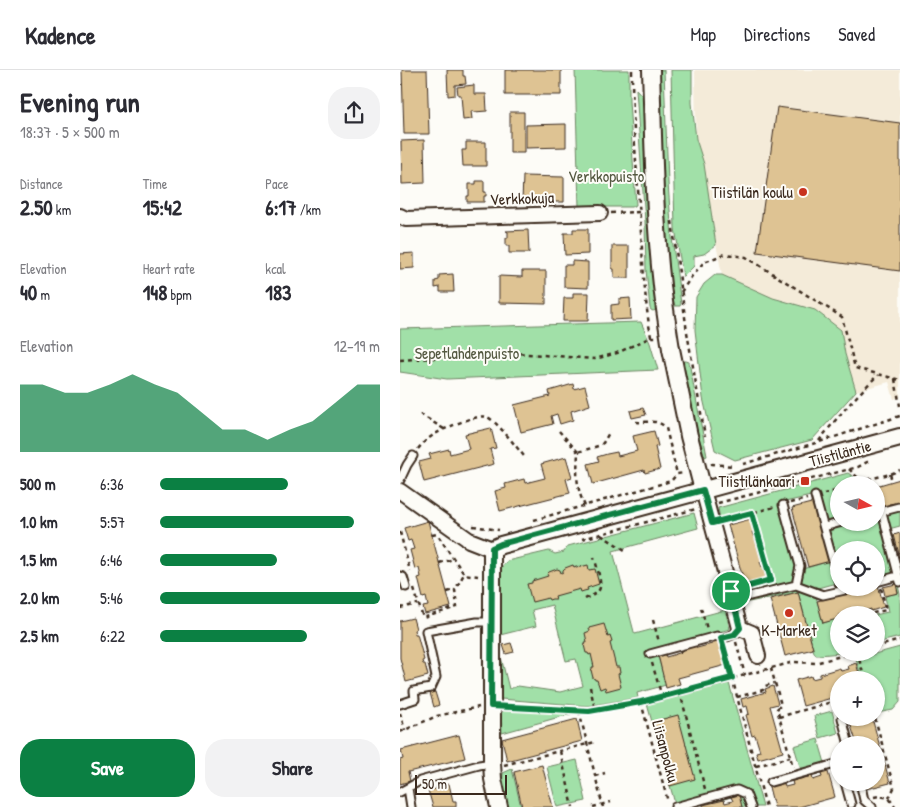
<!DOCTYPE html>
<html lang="en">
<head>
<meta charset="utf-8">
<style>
	:root { --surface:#fff; --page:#f2f2f3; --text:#2b2b33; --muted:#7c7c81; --line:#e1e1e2; --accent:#0b8043 }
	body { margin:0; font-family:"Patrick Hand",sans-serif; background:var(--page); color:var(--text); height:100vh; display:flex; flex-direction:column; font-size:19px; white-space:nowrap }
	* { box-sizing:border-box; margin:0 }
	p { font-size:16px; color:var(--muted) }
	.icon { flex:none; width:28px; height:28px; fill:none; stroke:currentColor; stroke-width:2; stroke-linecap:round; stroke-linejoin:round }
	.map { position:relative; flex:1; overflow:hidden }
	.details { display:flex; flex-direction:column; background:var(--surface); width:400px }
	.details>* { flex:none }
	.needle { width:32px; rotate:98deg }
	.buttons { position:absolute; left:430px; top:406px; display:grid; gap:10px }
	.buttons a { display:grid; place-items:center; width:55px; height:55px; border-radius:50%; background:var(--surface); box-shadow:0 1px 4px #0004; font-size:25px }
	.scale { position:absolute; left:15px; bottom:12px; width:92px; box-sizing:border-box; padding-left:5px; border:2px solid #3b2a1e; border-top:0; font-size:14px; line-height:18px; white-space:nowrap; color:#3b2a1e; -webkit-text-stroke:4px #fdfcf7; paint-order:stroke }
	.pin { position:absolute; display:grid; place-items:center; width:42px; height:42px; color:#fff; margin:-21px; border:2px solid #fff; border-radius:50%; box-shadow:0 1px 5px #0007 }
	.round { display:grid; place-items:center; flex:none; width:52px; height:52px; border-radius:20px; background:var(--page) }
	.headline { display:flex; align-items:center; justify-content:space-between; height:85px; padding:0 20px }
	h1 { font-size:28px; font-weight:800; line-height:38px }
	.stats { display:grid; grid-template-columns:repeat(3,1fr); gap:8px; height:85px; padding:5px 20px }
	.stats div { display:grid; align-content:center }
	.stats b { font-size:21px; font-weight:800 }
	.stats small { font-size:14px; font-weight:400 }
	.stats p { font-size:14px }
	.chart { height:140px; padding:10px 20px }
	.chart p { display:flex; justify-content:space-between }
	.chart svg { width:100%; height:90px; margin-top:5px; fill:var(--accent); opacity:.7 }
	.button { display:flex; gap:10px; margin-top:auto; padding:10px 20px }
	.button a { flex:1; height:58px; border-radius:20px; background:var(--accent); color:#fff; font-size:20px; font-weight:800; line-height:58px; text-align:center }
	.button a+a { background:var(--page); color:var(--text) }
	ul { padding:0 20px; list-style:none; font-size:16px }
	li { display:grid; grid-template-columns:80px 60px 1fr; align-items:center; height:38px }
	li i { height:12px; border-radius:6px; background:var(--accent) }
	header { display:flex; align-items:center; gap:30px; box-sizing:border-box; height:70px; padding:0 25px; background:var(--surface); border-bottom:1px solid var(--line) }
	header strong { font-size:24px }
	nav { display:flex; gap:28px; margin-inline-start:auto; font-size:18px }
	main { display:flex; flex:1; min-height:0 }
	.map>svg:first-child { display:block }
</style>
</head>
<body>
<header>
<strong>Kadence</strong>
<nav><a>Map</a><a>Directions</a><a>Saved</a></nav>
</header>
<main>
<section class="details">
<div class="headline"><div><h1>Evening run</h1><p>18:37 · 5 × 500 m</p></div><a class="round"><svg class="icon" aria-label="share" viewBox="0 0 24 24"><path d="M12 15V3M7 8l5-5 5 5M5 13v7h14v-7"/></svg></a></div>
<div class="stats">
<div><p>Distance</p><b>2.50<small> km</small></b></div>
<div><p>Time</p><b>15:42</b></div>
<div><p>Pace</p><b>6:17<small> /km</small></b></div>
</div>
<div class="stats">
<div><p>Elevation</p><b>40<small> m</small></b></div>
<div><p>Heart rate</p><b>148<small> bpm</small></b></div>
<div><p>kcal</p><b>183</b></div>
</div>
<div class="chart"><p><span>Elevation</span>12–19 m</p>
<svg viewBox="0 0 160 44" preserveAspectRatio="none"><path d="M0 44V11L10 11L20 15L30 15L40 11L50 6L60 11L70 15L80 24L90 33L100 33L110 38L120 33L130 29L140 20L150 11L160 11V44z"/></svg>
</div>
<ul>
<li><b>500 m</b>6:36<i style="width:58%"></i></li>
<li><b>1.0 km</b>5:57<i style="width:88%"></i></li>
<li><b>1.5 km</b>6:46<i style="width:53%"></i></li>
<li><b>2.0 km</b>5:46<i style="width:100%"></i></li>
<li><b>2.5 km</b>6:22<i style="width:67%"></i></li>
</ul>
<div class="button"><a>Save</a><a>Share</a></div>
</section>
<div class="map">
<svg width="500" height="737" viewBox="0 0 500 737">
	<rect width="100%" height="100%" fill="#fdfcf7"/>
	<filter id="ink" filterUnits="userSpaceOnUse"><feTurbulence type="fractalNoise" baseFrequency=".02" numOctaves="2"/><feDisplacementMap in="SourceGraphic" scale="10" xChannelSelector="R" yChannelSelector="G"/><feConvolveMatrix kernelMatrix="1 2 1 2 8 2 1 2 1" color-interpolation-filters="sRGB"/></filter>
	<g filter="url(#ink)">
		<path fill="#f4ebd9" d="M295 0H500V327L494 329 489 312 456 321 445 284 441 260 415 240 373 228 322 205 296 69Z"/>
		<path fill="#a1e0a8" stroke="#6e8563" d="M175 0H229V31L236 135 231 137H179Z
			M260 0H264L268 113 272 168 281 234 280 236H275L271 220 263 132Z
			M271 0H292V33L296 69 304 94 316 175 304 184 294 186V196L283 207 275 158Z
			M236 19 246 30 258 239 253 241 251 240 250 238 246 200 245 152Z
			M315 205H322L373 228 415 240 441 260 445 284 456 321 412 370 335 390 315 380 303 328 295 260 296 227 304 214Z
			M241 252 250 273 258 300 47 309 0 302V259Z
			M283 291H286L289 292 307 386 305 387 293 348 282 294Z
			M448 403 457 409 455 414 439 415V418L434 420 439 437V450L427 453 419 424 381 433 399 500 430 491 436 513 414 519 423 553 437 549 439 554V582L441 583 419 585H416L414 582 398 522 344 533 338 519 371 510 352 441 320 449 318 438Z
			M500 438V456L485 460 496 502 476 508V480H439V504L426 458 446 453 476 452V444Z
			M294 443 298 458 213 481 234 562 235 564 325 540 330 559 256 579 266 615 237 623 238 628 188 636 101 629V587L109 619 118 616 160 622 183 616 176 589 166 591 152 535 132 540 136 556 100 565V499L107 491 149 481 155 484 164 482 168 476Z
			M498 515 500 524V567L480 572 476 566V545H475L488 542 485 526 498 523 496 516Z
			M500 577V632L493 640 477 643 476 610H462L456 589Z
			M329 613 363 737H342L339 725 293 737H276L247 634Z
			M101 640 174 643 102 663Z
			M432 641 438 663 420 668 414 646Z
			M418 669 425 693 401 700 394 676Z
			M177 690 186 731 157 737 147 697Z
			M112 699 121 737H109L102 715 103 703Z"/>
		<path fill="#dec393" stroke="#3b2a1e" d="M2 0H27L29 64H4Z
			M47 0H63V6H65L66 14 55 15V25L48 26Z
			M105 0H161V25H105Z
			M74 15V24H86L87 41 74 42V41H71L72 49 63 50 61 25H58L57 17Z
			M377 37 500 53V201L357 182Z
			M110 42H124V83H110Z
			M166 54V77L126 78V55Z
			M24 70 25 113 2 114 1 71Z
			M66 72H86V96H63L62 80H66Z
			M123 106 164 107V132H122Z
			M76 111H84V122H86V126H84V132H67V126H69V114H76Z
			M173 159H188V184L165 185 164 163H173Z
			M128 160 129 183H109V176H106V168H108V162L106 161Z
			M212 176H229V208H214V199H212Z
			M14 183V198L0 199V184Z
			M172 191 188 192V218L164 217V195H172Z
			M122 201H146V234L99 233V206L122 207Z
			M53 204 54 222H40V217L35 218V211L39 210V205Z
			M173 223H189L188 251H163L164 228H173Z
			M230 228 231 249 211 250V235L219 234V229Z
			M173 314 174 319 185 316 190 335 171 341 173 350 160 354 157 344 151 346 153 354 121 362 114 335 150 326 149 321Z
			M243 338 246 345 232 348 230 341Z
			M91 358 96 378 90 379 94 394 24 412 19 392 31 389 29 384 49 379 50 384 69 379 65 364Z
			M254 361 258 376 255 377 260 399 245 403 244 400 193 414 188 394 199 391 197 387 207 384 217 382 218 386 237 381 233 366Z
			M166 387 172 407 166 409 170 423 100 441 95 421 106 418 105 414 124 409 125 413 145 408 141 394Z
			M500 409V433L495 435V433L489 434 490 436 476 440V416Z
			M415 432 418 445H417L418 450H419L426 474 424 475 425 479H427L430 491 408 497 392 438Z
			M351 449 354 462H352L354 467H355L362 491 360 492 362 497 363 496 367 509 345 515 328 455Z
			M28 451 51 537 25 544 23 537 28 536 26 527 23 528 18 508 21 507 19 498 15 499 10 480 14 479 11 470 8 471 4 458Z
			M500 463V488L494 465Z
			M173 495 174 497 176 496V498L188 495 189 500 195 499 199 514 187 518 188 520 184 521 181 522 180 519 155 526 156 529H152L149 530 148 528 132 532 127 514 132 513V511L148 506 147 504 149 502 157 499 160 500 161 503 163 502V500L165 498Z
			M496 514 498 523 485 526 483 517Z
			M478 515 484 537 471 541V539L468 540H466V542L455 545H439V547L436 548 437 549 423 553 417 531 469 518H476V516Z
			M398 522 413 579 385 586 370 529Z
			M13 548 16 559 14 560 15 564H17L24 590 22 591 23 594H25L28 606 6 612 0 588V551Z
			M204 554 208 567 210 566 212 572 210 573 216 597H219L220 603 218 604 221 617 206 621 205 617 200 619 197 610H195V609L193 608 191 600 192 599V597H194L191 584 189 585 188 583H186L184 575 186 574 185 572H187L185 563 190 561 189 558Z
			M319 569 326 595 278 608 280 614 266 618 258 585 265 583 266 587 273 585 282 582V579L296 575 297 578 312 574V571Z
			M111 573 114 582 106 584 103 575Z
			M456 593 461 610H439V626L403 636 396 610 411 606 412 609 420 607V604L440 598 441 601 449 599 448 596Z
			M373 616 378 634 370 636 383 682 358 689 356 682 360 681 355 665 352 666 346 645 349 644 347 636 343 637 341 629 366 622 365 619Z
			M35 622 39 635 34 637 30 623Z
			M278 645 295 709 270 716 267 703 270 702 268 693 264 694 260 681 264 680 260 663 255 664 252 652Z
			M446 648H472L490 713 466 719 464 712H476V675H454L457 674 450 653H447Z
			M177 649 182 671 107 691 102 669Z
			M59 665 65 688 8 702 10 711 0 714V690L3 689 1 680Z
			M142 695 153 737H122L114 702Z
			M428 702 435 727 399 737H374L369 717 384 713 385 717 393 715 392 711 412 706 413 710 422 707 421 704Z
			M49 714 53 731H56V737H33L28 720 36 719 37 716Z
			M339 725 342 737H303V735L324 730 325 733 333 731 331 727Z"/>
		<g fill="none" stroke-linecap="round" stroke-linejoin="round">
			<defs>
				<path id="service" d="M0 410 7 395 13 386
					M415 426 439 513
					M383 435 400 496 396 515
					M482 442 500 512
					M476 443 499 437
					M424 457 442 452
					M0 506 3 507 6 517
					M476 512 498 506
					M333 530 396 515 423 525 454 518
					M250 584 317 566C326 570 334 565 340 558
					M0 634 15 629 14 621 31 618 36 607 26 561 77 552H91
					M442 648 449 675
					M371 712 439 693
					M445 712 451 734
					M460 712 464 730 472 737
					M8 718 11 737
					M0 722 20 711 79 695 92 693
					M275 737 337 720 346 724 351 737"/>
				<path id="minor" d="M0 146 6 149 200 143
					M303 420 340 558 352 563 358 586
					M0 421 69 470 92 479"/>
				<path id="tertiary" d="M251 0C254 85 254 170 267 253
					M271 279 289 366 303 420
					M99 737 93 709 92 693V479L101 475 500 367"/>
			</defs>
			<use href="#service" stroke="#3b2a1e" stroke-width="11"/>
			<use href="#minor" stroke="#3b2a1e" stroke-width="18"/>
			<use href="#tertiary" stroke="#3b2a1e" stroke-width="20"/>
			<path stroke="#3b2a1e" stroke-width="2.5" stroke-dasharray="4 4" stroke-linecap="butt" d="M232 0C232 50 237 99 240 149 243 188 244 228 251 267
				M211 143 240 142
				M272 151 287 262 305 366
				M281 222 292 206 304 192 325 184 346 187 442 247 455 298 500 310
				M0 290 116 283 195 289 217 283 251 267H256
				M495 309 500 336
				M20 344 44 359
				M236 352C247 353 257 348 266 358L277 404
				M159 361 178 382
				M419 371C437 347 457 325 478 305
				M18 379C22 374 26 370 32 366 40 360 78 343 87 347 96 350 117 378 124 386
				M312 393V394L333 396
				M343 394 419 372 500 346
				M449 399 461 411 490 404 500 400
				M490 404 492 411
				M437 421 439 428
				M424 424 439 420
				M318 433 458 397 469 391
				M390 433 407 429
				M185 436C175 416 177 403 178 382L198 376 203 373 210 361
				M353 443 371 511
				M134 450 271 411 277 404 284 403
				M323 450 375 437
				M73 456 99 460
				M0 462 10 501
				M32 465 37 464 64 504 78 506
				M201 465 225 480
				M182 469 296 439
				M39 493 54 489
				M14 519 23 548 57 537 55 520 64 504
				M47 522 55 520
				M185 529C190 526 196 525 199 520 203 514 196 494 194 487
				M0 538 18 534
				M301 538 307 559
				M465 545 486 540 481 518
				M253 550 259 572
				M336 572 345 605
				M324 577 366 737
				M476 577 500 570
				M457 582 465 610
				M252 593 262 627
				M371 598 381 635 377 639 393 697
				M190 617 195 639
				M280 622 305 719
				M337 627 363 620 365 616 375 613
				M241 632 268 732
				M105 637 189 641 262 627 394 592 415 593 456 582
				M179 641 203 737
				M0 643 5 660
				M379 647 439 630
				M475 648 494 718 489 728
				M0 662 37 646 79 637
				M160 681 173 737
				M104 695 195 672
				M356 696 390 687
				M195 706 205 703
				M474 727 480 726 489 728 495 737
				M193 737 211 732"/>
			<use href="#service" stroke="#fdfcf7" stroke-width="7"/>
			<use href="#minor" stroke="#fdfcf7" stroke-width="14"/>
			<use href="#tertiary" stroke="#fdfcf7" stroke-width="16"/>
			<defs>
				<path id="tertiary-bridge" d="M267 253 271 279"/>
			</defs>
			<use href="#tertiary-bridge" stroke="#3b2a1e" stroke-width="20" stroke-linecap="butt"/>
			<use href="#tertiary-bridge" stroke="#fdfcf7" stroke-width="16"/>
		</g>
	</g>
	<g fill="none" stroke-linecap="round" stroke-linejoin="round" filter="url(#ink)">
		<defs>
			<path id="route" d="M303 420 312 453 352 443 371 510 331 521 340 558 334 565 321 568 332 608 241 632 189 641 91 636 92 478 101 474Z"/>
		</defs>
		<use href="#route" stroke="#fff" stroke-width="10"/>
		<use href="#route" stroke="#0b8043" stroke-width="6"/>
	</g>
	<g fill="#c8321e" stroke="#fdfcf7" stroke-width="2">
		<circle cx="403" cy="122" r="5"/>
		<rect x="400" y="406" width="10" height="10" rx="2.5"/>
		<circle cx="389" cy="543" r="5"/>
	</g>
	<g text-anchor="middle" stroke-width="4" stroke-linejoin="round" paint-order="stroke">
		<g font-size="16" fill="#545840" stroke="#fdfcf7">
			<text x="206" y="112">Verkkopuisto</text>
			<text x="67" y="289">Sepetlahdenpuisto</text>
		</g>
		<g font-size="16" fill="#3b2a1e" stroke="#fdfcf7" text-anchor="end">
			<text x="393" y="128">Tiistilän koulu</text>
			<text x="395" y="417">Tiistilänkaari</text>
			<text x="389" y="566" text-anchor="middle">K-Market</text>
		</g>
		<g font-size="16" fill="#3b2a1e" stroke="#fdfcf7">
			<text transform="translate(122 128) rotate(-2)" y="6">Verkkokuja</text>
			<text transform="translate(440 383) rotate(-15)" y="6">Tiistiläntie</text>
			<text transform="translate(266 681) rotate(75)" y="6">Liisanpolku</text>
		</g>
	</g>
</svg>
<div class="buttons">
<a><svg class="needle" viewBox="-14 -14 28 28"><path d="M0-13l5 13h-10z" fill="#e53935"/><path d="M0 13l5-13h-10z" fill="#7c7c81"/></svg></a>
<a><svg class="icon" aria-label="locate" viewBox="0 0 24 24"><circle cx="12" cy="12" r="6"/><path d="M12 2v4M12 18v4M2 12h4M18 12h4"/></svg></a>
<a><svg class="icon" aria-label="layers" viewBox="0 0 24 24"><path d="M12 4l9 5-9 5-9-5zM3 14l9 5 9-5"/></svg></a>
<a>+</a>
<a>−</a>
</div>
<div class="scale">50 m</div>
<div class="pin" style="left:331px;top:521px;background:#1e9e55"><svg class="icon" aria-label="arrive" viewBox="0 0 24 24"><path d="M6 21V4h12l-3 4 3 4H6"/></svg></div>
</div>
</main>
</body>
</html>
